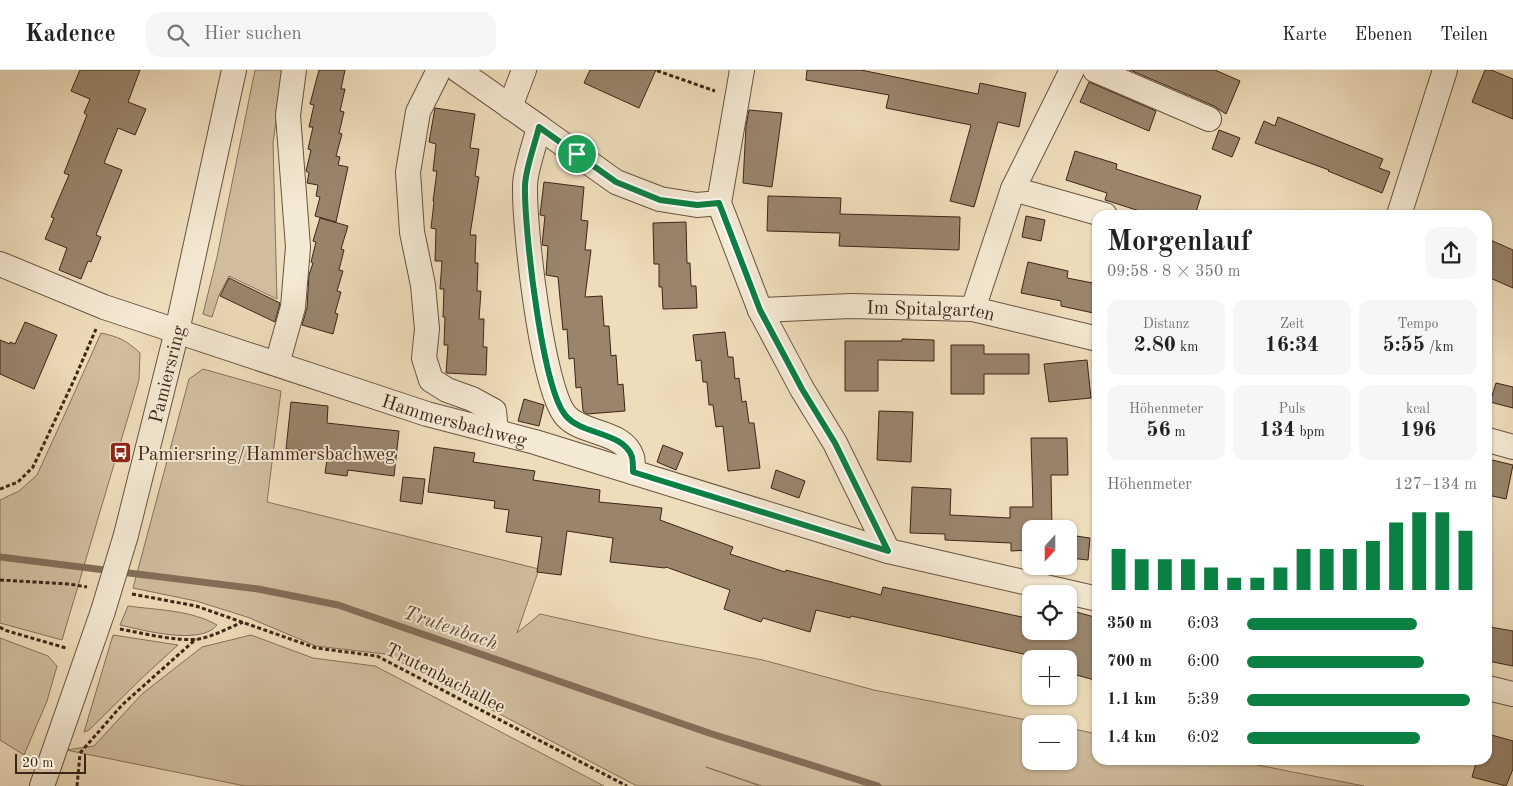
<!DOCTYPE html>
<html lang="de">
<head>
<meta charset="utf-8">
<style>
	:root { --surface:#fff; --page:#f6f6f6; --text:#222; --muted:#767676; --line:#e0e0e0; --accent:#0b8043 }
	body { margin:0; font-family:"Old Standard TT",serif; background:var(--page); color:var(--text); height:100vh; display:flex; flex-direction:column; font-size:19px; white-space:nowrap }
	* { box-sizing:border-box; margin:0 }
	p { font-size:16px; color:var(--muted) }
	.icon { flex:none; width:28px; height:28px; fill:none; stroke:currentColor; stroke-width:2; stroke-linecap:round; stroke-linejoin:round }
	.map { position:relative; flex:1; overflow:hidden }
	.details { position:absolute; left:1092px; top:140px; width:400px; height:555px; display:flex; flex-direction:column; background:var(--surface); border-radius:15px; box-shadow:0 1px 4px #0004 }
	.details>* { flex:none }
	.needle { width:32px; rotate:201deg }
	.tools { position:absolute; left:1022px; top:450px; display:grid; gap:10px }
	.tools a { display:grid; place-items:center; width:55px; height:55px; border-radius:10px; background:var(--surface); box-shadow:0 1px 4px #0004; font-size:25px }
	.scale { position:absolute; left:15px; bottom:12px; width:71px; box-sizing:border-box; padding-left:5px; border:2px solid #3d2517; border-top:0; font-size:14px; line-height:18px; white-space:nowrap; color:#3d2517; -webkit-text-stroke:4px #f4e9d3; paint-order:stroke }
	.pin { position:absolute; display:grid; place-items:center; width:42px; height:42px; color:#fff; margin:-21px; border:2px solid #fff; border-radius:50%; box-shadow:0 1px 5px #0007 }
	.round { display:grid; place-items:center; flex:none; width:52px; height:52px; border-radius:15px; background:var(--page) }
	.headline { display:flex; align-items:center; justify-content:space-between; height:85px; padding:0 15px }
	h1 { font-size:28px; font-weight:700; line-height:38px }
	.stats { display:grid; grid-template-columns:repeat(3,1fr); gap:8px; height:85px; padding:5px 15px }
	.stats div { display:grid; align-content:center; border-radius:12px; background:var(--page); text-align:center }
	.stats b { font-size:21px; font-weight:700 }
	.stats small { font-size:14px; font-weight:400 }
	.stats p { font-size:14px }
	.chart { height:140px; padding:10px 15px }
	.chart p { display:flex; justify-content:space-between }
	.chart svg { width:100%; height:90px; margin-top:5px; stroke:var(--accent); stroke-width:6 }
	ul { padding:0 15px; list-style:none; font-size:16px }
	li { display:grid; grid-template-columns:80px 60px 1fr; align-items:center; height:38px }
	li i { height:12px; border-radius:6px; background:var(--accent) }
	header { display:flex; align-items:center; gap:30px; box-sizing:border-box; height:70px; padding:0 25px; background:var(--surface); border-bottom:1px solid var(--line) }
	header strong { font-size:24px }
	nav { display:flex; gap:28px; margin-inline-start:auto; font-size:18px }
	.search { width:350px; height:45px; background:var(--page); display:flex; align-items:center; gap:12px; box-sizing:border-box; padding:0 18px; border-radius:15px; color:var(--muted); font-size:19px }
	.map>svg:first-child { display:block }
</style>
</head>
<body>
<header>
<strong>Kadence</strong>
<div class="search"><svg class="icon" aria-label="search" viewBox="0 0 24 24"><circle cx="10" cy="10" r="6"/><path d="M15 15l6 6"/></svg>Hier suchen</div>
<nav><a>Karte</a><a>Ebenen</a><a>Teilen</a></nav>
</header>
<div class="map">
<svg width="1513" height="716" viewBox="0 0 1513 716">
	<rect width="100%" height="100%" fill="#edb"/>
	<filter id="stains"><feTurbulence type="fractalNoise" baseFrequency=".004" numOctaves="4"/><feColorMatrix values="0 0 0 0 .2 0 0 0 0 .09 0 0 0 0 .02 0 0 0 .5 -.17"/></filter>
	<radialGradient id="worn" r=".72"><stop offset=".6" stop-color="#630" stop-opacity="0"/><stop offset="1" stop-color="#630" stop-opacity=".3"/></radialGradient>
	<path fill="#d0be9f" stroke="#86725b" d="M255 0H287L279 30 273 73 277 229 229 206 219 225 212 247 203 244 217 187Z
		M101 263C119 267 126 270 140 283L139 310 62 570 0 553V430L19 421 37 405 64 346Z
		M203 299 281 321 267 432 539 499 517 563 540 544 653 569 763 590 874 620 1047 654H1031V691H1069V658L1097 664 1098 690H1232L1364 716H762L706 697 760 716H637L385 584 316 576 247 547 196 531 133 518 189 309Z
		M128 536C157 540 191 540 217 555 201 576 142 560 120 555Z
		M113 565 178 575 142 608 89 660 84 662Z
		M251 565 313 588 375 596 604 716H245L66 680 94 676 142 624 202 577Z
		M0 568 48 586 57 596 47 631 24 685 0 670Z"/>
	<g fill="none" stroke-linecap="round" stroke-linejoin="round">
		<path stroke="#836e58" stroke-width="7" d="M0 487 258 519 338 535 712 664 878 716"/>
	</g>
	<path fill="#99856c" stroke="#3d2517" d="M80 0H140L128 32 146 39 135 65 118 58 104 93 122 100 96 165 101 167 91 192 88 191 81 209 59 200 67 178 45 169 54 148 51 147 69 105 64 103 87 45 84 43 90 29 71 21Z
		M319 0H345L341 19H345L340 41 344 42 339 63 342 64 336 86 340 87 338 95 348 97 336 152 315 146 320 127 316 126 318 115 307 113 309 103 306 101 311 80 308 79 313 57H309L314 35 310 34Z
		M590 0H656L639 38 584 13Z
		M807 0H861L978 24 980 13 1026 23 1019 57 998 52 974 137 950 131 971 55 886 38 889 25 806 10Z
		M1130 0H1215L1240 11 1226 44 1214 36Z
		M1485 0H1491L1513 9V49L1472 32Z
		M1089 12 1156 41 1149 61 1080 32Z
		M435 38 475 44 470 78 479 79 475 106 479 107 470 165H476L475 193H478L477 221H481L479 249H484L483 277H487L486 305 446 303 448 275H444L445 247H443L444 219H440L442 191H435L436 159 431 158 434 132 433 131 437 101H433L436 74 429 72Z
		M749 40 782 43 772 117 743 113 746 56Z
		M1278 47 1383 89 1379 98 1390 102 1382 123 1328 101 1329 100 1255 73 1264 51 1275 56Z
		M1219 60 1240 68 1232 87 1212 79Z
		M1075 81 1117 94 1116 99 1201 126 1195 145H1152L1105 130 1107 123 1066 110Z
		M544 112 584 117 581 150 588 151 585 180H591L585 227 602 226 604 256H609L611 286 616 285 618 315 623 314 625 341 587 344 583 341 581 317 576 318 574 288 569 289 567 259 563 260 558 207 546 205 548 176 542 175 545 146 540 145Z
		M768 126 841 128 840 144 960 147 959 180 839 176 840 163 767 161Z
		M1026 146 1045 150 1041 171 1022 167Z
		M320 148 348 156 341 179 344 180 339 200 343 201 337 221 341 222 335 243 338 244 333 264 302 255 307 238 309 205 313 193 311 192 316 172 313 171Z
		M686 152 687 193H690L691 216H696L697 238 663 239 662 217H659V194H654L653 153Z
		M1488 169 1513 180V218L1488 207Z
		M1028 192 1068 201 1067 208 1098 214V244L1061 236V231L1021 223Z
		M229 208 280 233 275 252 220 226Z
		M25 252 57 265 34 319 0 304V270L10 274V272L15 274Z
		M725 262 728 287H733L735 309 739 308 742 332 746 331 749 353H754L760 398 728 401 723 356 716 357 713 335H709L707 312H703L701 290 696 291 693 265Z
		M902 269 934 270V291L878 290V321H845V271H902Z
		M951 275H984V284H1029V304H984V324H951Z
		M1087 290 1091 328 1049 332 1044 294Z
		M1496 313 1513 317V338L1490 332Z
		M524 329 544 335 539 356 518 351Z
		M291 332 328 336 327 353 399 361 394 406 348 400 347 406 325 403 328 383 286 379Z
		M879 341 913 342 911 392 877 390Z
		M1031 368H1067L1068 405H1051L1052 459H1031V480L1011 481V473L945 470V464L910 463 912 417 951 419 950 445 1010 448V437H1033Z
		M663 375 683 383 676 400 657 392Z
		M434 377 475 383 473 392 535 401 533 410 600 420 599 432 662 438 660 450 733 477 730 484 785 502 786 500 881 525 883 517 1031 549V561H1069V540L1098 548V611L1069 603V589H1046L851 546 850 548 816 540 810 562 763 548 761 552 724 539 730 520 666 497 665 498 610 492 613 468 567 461 561 505 537 502 542 467 506 462 509 440 494 438 495 431 428 422Z
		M1488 389 1513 395 1506 429 1488 425Z
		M776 400 805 411 799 428 771 418Z
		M403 407 425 409 422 434 400 431Z
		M1069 465 1090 468 1088 490 1069 488Z
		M1490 557 1513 561V596L1488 591V568Z
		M1488 664 1513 671V699L1506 716 1472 707 1477 690H1488Z"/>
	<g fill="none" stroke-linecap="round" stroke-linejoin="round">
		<defs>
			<g id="minor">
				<path d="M439 0 418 42 408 102 412 162 423 215 427 259 424 288 431 310 447 320 472 329 494 341 496 362"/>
				<path d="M458 0 539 57C535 74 525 100 525 116 524 157 542 319 566 346 583 365 623 360 632 387 633 391 633 398 633 402"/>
				<path d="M742 0 719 133 760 240 802 319 835 373 888 481"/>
				<path d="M1095 0 1209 49"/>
				<path d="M510 37 524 0"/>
				<path d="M539 57 616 112 660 129 697 135 719 133"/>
				<path d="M1013 119 1105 145"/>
				<path d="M1399 145 1445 0"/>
				<path id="s1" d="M0 194 104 237 427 344 535 372 888 481 1098 529"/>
				<path d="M973 239 1013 119 1072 0"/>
				<path id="s2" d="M760 240 850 236 973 239 1098 269"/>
				<path d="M277 294 293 237 298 177 288 45 294 0"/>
				<path d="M1488 370 1513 377"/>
				<path id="s3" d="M126 465 177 261 234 0"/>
				<path d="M1488 618 1513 624"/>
				<path d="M42 716 103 541"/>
			</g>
		</defs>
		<use href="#minor" stroke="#695340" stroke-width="26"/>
		<path stroke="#3d2517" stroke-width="3" stroke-dasharray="4 2.5" stroke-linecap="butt" d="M658 0V1L715 21
			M0 419 18 412 33 397 74 310 96 259
			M0 510 69 514 87 517
			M132 524 196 536 316 578 377 586 627 716
			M0 557 4 560 66 578
			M120 559C142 563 178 572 199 569 214 566 228 558 243 552
			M80 683 122 635 196 569
			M77 716 80 684"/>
		<use href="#minor" stroke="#f4e9d3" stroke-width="24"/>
		<defs>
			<path id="minor-bridge" d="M103 541 126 465"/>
		</defs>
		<use href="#minor-bridge" stroke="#695340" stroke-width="26" stroke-linecap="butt"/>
		<use href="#minor-bridge" stroke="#f4e9d3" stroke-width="24"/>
	</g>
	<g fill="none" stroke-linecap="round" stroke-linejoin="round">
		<defs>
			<path id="route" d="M539 57 616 112 660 130 697 135 719 133 760 240 802 319 835 373 888 481 633 402C633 398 633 392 632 387 624 362 582 365 566 346 542 319 524 157 525 116 525 100 535 74 539 57Z"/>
		</defs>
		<use href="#route" stroke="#fff" stroke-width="10"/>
		<use href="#route" stroke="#0b8043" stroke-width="6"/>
	</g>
	<defs>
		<symbol id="bus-square" viewBox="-11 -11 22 22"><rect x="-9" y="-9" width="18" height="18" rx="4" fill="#8f2418" stroke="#f4e9d3"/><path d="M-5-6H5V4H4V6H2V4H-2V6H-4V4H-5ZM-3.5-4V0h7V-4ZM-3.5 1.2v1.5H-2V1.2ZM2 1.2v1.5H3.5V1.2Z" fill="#fff"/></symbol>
	</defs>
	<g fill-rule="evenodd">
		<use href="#bus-square" x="108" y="370" width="25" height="25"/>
	</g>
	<g text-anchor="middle" stroke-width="4" stroke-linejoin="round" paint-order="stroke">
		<g font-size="19" fill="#3d2517" stroke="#f4e9d3">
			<text dy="7" stroke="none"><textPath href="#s2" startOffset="171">Im Spitalgarten</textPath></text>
			<text dy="7" stroke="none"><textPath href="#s3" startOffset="166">Pamiersring</textPath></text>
			<text dy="7" stroke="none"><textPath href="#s1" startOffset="481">Hammersbachweg</textPath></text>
			<text transform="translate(446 607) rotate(27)" y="7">Trutenbachallee</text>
		</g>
		<g font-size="19" fill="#3d2517" stroke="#f4e9d3" text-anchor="start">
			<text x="137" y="390">Pamiersring/Hammersbachweg</text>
		</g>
		<g font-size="20" font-style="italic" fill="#604937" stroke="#f4e9d3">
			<text transform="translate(451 557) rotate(19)" y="7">Trutenbach</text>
		</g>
	</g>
	<rect width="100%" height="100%" filter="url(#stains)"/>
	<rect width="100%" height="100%" fill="url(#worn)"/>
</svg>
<div class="tools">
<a><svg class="needle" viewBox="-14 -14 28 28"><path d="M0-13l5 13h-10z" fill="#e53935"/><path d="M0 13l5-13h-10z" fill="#767676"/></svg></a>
<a><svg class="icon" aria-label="locate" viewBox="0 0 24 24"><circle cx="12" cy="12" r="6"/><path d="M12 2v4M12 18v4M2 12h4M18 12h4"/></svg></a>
<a>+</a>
<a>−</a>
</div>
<div class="scale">20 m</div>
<div class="pin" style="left:577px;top:84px;background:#1e9e55"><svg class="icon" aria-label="arrive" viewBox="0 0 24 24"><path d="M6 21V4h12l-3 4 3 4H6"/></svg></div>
<section class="details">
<div class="headline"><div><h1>Morgenlauf</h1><p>09:58 · 8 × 350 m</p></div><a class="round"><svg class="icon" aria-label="share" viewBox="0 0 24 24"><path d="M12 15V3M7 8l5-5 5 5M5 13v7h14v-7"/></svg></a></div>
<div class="stats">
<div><p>Distanz</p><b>2.80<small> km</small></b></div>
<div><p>Zeit</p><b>16:34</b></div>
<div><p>Tempo</p><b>5:55<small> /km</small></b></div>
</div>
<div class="stats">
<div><p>Höhenmeter</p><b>56<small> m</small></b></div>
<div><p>Puls</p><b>134<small> bpm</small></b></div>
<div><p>kcal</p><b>196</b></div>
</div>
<div class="chart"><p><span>Höhenmeter</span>127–134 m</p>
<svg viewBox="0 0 160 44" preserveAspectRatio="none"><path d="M5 44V24M15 44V29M25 44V29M35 44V29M45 44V33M55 44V38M65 44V38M75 44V33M85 44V24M95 44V24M105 44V24M115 44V20M125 44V11M135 44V6M145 44V6M155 44V15"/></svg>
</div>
<ul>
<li><b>350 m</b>6:03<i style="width:74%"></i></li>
<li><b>700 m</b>6:00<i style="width:77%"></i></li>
<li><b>1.1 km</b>5:39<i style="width:97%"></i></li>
<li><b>1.4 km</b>6:02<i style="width:75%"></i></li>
</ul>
</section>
</div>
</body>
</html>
